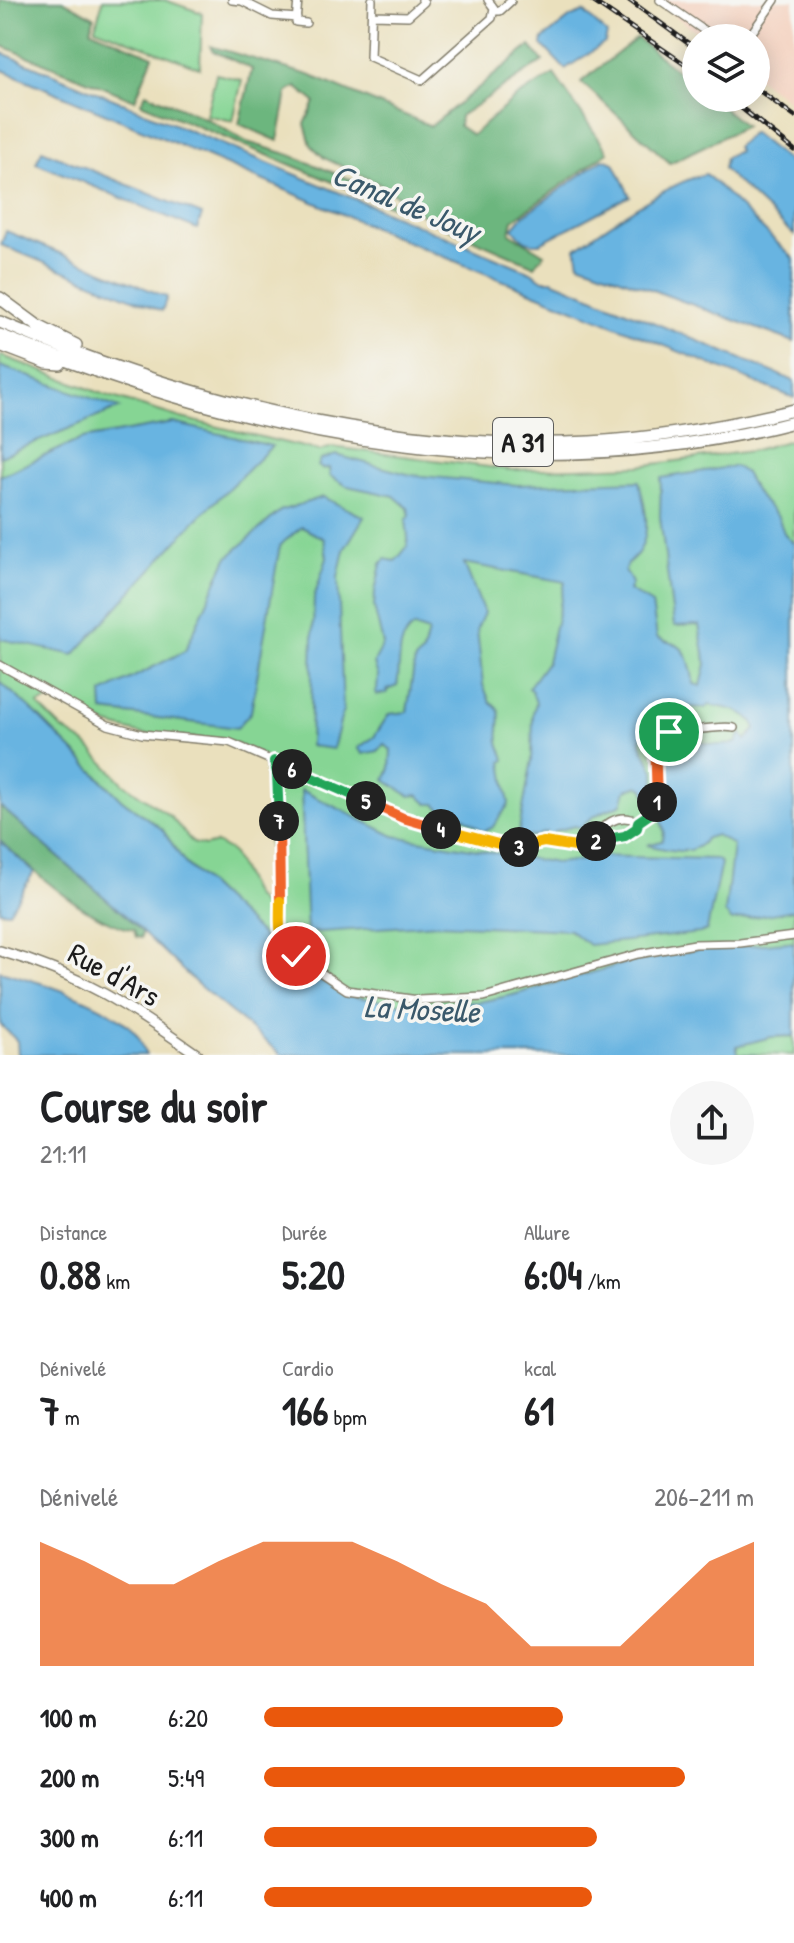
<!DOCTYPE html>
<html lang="fr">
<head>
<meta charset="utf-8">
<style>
	:root { --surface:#fff; --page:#f6f6f6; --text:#202124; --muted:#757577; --accent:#ea580c }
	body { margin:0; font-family:"Patrick Hand",sans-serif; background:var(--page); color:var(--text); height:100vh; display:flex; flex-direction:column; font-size:30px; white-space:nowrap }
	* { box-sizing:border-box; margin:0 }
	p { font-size:26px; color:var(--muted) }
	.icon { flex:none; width:44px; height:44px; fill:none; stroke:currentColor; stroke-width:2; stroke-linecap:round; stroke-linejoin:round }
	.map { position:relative; height:1055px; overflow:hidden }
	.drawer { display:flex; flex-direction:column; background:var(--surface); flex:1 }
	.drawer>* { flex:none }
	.controls { position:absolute; left:682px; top:24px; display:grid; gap:16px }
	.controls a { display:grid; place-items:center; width:88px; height:88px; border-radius:50%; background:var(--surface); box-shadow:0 4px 20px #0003; font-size:40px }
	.pin { position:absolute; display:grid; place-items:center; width:68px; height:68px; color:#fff; margin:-34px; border:4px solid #fff; border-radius:50%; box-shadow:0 2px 8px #0007 }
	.km { position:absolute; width:40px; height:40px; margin:-20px; border-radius:50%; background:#222; color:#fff; font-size:22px; line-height:40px; text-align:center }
	.round { display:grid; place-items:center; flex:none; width:84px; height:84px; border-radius:42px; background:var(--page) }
	.head { display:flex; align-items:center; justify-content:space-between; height:136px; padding:0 40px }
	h1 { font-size:44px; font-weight:700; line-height:60px }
	.metrics { display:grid; grid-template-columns:repeat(3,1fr); gap:12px; height:136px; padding:8px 40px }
	.metrics div { display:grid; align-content:center }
	.metrics b { font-size:40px; font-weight:700 }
	.metrics small { font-size:22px; font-weight:400 }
	.metrics p { font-size:22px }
	.chart { height:224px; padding:16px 40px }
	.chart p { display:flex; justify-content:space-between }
	.chart svg { width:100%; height:144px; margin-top:8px; fill:var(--accent); opacity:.7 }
	ul { padding:0 40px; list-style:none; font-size:26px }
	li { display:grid; grid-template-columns:128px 96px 1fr; align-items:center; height:60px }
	li i { height:20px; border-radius:10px; background:var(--accent) }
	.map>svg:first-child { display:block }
</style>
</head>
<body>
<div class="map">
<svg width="794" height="1055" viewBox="0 0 794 1055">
	<rect width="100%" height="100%" fill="#f6f6f2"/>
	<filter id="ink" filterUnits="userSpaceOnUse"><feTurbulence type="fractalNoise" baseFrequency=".0125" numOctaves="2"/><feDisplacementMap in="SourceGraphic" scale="16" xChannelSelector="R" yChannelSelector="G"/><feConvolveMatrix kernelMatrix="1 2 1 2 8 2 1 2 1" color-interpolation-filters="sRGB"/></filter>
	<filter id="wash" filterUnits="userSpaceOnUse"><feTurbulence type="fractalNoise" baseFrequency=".006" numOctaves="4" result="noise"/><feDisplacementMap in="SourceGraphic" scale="32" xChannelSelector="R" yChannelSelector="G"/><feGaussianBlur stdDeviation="1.8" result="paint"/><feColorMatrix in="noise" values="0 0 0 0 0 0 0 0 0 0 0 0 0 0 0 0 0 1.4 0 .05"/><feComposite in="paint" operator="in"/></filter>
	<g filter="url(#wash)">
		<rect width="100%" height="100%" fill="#eae0bd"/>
		<path fill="#f4d3c1" d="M653 0H794V105L756 76V38H705Z"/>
		<path fill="#86d594" stroke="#517858" stroke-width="2" fill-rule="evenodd" d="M103 0H165L202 13 200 68 95 28Z
			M216 74 242 80 233 121 206 115Z
			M0 355 103 394 181 418 320 451 332 447 512 470 639 466 751 451 794 439V943L705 949 626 963 513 995 479 1002 402 1004 349 996 318 979 274 947 185 863 162 829 122 800 30 708 0 682ZM55 697 108 725 142 734 229 741 265 757 272 916 254 896 232 852 216 843 205 846 193 843 170 816 123 783 86 744 61 728 38 705Z
			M794 1036V1055L737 1054 738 1045 771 1037Z"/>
		<path fill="#6cb67e" stroke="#44694d" stroke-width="2" d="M0 0H63L94 17 91 30 153 56 135 100 0 45Z
			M637 38 696 86V98H711L745 126 670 163 581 82Z
			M210 46 309 75 431 126 530 46 543 61 460 116 459 126 472 135 514 99 554 74 608 152 513 220 510 233 544 254 535 266 431 221 382 185 324 158 311 145 305 124 315 102 296 87 287 93 278 141 239 124 252 69 213 51Z
			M146 93 205 118 247 142 290 155 359 183 398 205 403 211 143 104 141 102Z
			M0 806 126 916 142 932 141 938 136 937 134 930C86 920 36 873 0 841Z"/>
		<path fill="#67b4e1" stroke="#42687e" stroke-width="2" d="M584 12 607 34 605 43 565 69 542 45 543 39 571 17Z
			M0 52 531 272 543 280H552L794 381V398L420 247 0 69Z
			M752 132 794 166V235L723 169 725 158 738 151 736 147Z
			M42 150 202 215 197 229 36 163Z
			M603 159 614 163 630 196 540 243C526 244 521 239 513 228L523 216Z
			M706 174 794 259V342L579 263 576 248C608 225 669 182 706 174Z
			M6 231 167 297 162 311 1 245Z
			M0 366 119 408 0 457Z
			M173 423 272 446 194 522 74 655 0 639V476L82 439Z
			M336 455 411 475 517 485 639 481C644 504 652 527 640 550 635 559 628 559 625 570L632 583 629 590 652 604 657 637C663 642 668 641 675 644 690 651 691 670 694 684L701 686 706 664 699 625 674 626 660 517 661 478 735 466 745 473 758 496 778 517 784 533 794 544V910L732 921 725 913 733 845 716 835 706 838C693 859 667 849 647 845L662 841C665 834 664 825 659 819 668 793 656 766 656 739 683 732 710 751 736 743L741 733 746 740 756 729C751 710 727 709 710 705L705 708 682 707 666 723 652 722 643 729 641 743 655 773 654 806 651 807 644 789 639 786 626 790 622 804C609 810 591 814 581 828L575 826 555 831 549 838 546 832 533 837 518 835 532 760 533 713 536 703 532 691 528 688 547 662 565 582 464 563 484 613 477 629 483 685 490 702C507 710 496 727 499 742 500 750 504 752 505 760L502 762 509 804 492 828 483 831 462 816 441 809 435 804H428L418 795 410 796 385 780 390 768 391 750 384 744 378 751 363 754 358 748 374 737 389 714 407 712 415 660 423 653 428 632 414 627C395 639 401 667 397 686L387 690V693L377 695 375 692 377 690 378 676 374 663 383 644 374 607 375 591 381 564 385 559 395 561C413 543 408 542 406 520L410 516 408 508 394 496 347 486 330 476 329 468 322 469 318 466 321 460Z
			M323 497 364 517 344 550 338 577 343 711 333 749 310 746 314 597 327 558 324 539 302 527 280 545 251 712 237 728 103 711 102 693 185 651 227 558 280 511Z
			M0 682 30 708 122 800 162 829 185 863 274 947 318 979 349 996 403 1004 479 1002 513 995 626 963 705 949 786 942 794 943V1036L771 1037 737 1046V1054L757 1055H282L196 983 126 916 0 806Z
			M301 790 394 836 556 863 591 859 592 856 716 859 721 863 707 930 700 933 589 945 569 930 438 924 307 933Z
			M0 841 34 872 9 912 0 911Z
			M0 971C37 981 118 1004 139 1038 142 1043 143 1050 146 1055H18L17 1041 0 1024Z"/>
	</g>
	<g filter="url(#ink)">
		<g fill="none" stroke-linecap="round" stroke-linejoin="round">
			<defs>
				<path id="minor" d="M232 0 242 1 272 16 297 18
					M298 0 296 22 306 23
					M372 0 370 57 422 80 492 18 494 8 488 0
					M660 0 715 38
					M495 11H500L511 1
					M373 15 408 16 424 2 422 0
					M748 38 775 0
					M0 665 108 725 142 734 229 742 403 818 506 846 525 847 544 842 582 848 600 839 625 836 637 828 638 822C619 811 600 825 590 844
					M274 761 277 773 280 937 285 947 296 956 347 990 418 1000 484 997 638 954 695 944 740 943 794 936
					M638 822 657 809 655 737C667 733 723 725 734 728"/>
				<path id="major" d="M0 951C81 974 130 1007 198 1055"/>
				<path id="highway" d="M0 298 38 326 76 345
					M0 322C183 401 391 452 590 442 660 438 727 426 794 410
					M0 335C254 438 524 492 794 422
					M0 345 47 363 60 364"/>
			</defs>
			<use href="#minor" stroke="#837e6c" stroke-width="10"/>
			<use href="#major" stroke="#837e6c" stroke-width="12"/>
			<use href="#highway" stroke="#837e6c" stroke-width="14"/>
			<use href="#minor" stroke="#fff" stroke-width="7"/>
			<use href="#major" stroke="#fff" stroke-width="9"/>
			<use href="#highway" stroke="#fff" stroke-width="11"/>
			<defs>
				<path id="rail" d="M591 0 696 72
					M629 0 696 49
					M756 88 794 116
					M729 98 794 150"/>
			</defs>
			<use href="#rail" stroke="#1c1c1c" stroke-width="5"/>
			<use href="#rail" stroke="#f6f6f2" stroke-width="2" stroke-dasharray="6" stroke-linecap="butt"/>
		</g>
	</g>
	<g fill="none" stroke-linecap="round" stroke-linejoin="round" filter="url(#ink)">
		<defs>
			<path id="split-1" d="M657 802 655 737 669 732"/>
			<path id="split-2" d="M596 841 625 836 637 828 638 822 657 809V802"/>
			<path id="split-3" d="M519 847 544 842 582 848 596 841"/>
			<path id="split-4" d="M441 829 506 846 519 847"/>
			<path id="split-5" d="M366 801 403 818 441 829"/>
			<path id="split-6" d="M292 769 366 801"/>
			<path id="split-7" d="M279 821 277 773 274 761 292 769"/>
			<path id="split-8" d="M279 821 280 901"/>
			<path id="split-9" d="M280 901C280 926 276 939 296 956"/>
		</defs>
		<use href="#split-1" stroke="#fff" stroke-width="16"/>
		<use href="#split-2" stroke="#fff" stroke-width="16"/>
		<use href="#split-3" stroke="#fff" stroke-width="16"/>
		<use href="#split-4" stroke="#fff" stroke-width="16"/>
		<use href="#split-5" stroke="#fff" stroke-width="16"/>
		<use href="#split-6" stroke="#fff" stroke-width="16"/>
		<use href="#split-7" stroke="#fff" stroke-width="16"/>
		<use href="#split-8" stroke="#fff" stroke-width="16"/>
		<use href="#split-9" stroke="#fff" stroke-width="16"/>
		<use href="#split-1" stroke="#f0652b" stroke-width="10"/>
		<use href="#split-2" stroke="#22a559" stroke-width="10"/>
		<use href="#split-3" stroke="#f5b400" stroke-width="10"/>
		<use href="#split-4" stroke="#f5b400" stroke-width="10"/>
		<use href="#split-5" stroke="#f0652b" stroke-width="10"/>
		<use href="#split-6" stroke="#22a559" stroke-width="10"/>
		<use href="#split-7" stroke="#22a559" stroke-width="10"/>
		<use href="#split-8" stroke="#f0652b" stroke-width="10"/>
		<use href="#split-9" stroke="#f5b400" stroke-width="10"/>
	</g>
	<g text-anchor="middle" stroke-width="7" stroke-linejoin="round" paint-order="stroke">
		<rect fill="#f6f6f2" stroke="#5d5d5c" stroke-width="2" x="493" y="418" width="60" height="48" rx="6"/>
		<g font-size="28" font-weight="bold" fill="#1c1c1c">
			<text x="523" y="452">A 31</text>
		</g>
		<g font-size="30" fill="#1c1c1c" stroke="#f6f6f2">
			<text transform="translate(114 975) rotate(29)" y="10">Rue d'Ars</text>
		</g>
		<g font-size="32" font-style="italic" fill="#3a596b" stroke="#f6f6f2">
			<text transform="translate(406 203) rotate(23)" y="11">Canal de Jouy</text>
			<text transform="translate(422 1009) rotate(3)" y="11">La Moselle</text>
		</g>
	</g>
</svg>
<div class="controls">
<a><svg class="icon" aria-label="layers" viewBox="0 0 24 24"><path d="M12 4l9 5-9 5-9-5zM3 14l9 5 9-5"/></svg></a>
</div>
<div class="pin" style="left:669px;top:732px;background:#1e9e55"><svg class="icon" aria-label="arrive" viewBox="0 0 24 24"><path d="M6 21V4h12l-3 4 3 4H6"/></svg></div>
<div class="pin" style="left:296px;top:956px;background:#d93025"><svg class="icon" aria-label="check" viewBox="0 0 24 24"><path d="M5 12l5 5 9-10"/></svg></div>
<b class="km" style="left:657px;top:802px">1</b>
<b class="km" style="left:596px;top:841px">2</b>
<b class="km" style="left:519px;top:847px">3</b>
<b class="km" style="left:441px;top:829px">4</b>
<b class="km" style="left:366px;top:801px">5</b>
<b class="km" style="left:292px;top:769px">6</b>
<b class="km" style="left:279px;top:821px">7</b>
</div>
<section class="drawer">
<div class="head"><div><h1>Course du soir</h1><p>21:11</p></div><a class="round"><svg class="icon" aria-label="share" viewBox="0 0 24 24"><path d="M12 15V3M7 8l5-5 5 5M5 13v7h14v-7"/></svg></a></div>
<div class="metrics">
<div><p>Distance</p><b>0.88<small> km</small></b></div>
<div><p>Durée</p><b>5:20</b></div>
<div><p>Allure</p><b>6:04<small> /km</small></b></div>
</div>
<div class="metrics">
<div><p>Dénivelé</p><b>7<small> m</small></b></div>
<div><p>Cardio</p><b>166<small> bpm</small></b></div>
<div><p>kcal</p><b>61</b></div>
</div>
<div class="chart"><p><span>Dénivelé</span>206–211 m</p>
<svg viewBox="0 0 160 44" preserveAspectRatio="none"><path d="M0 44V6L10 12L20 19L30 19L40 12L50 6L60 6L70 6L80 12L90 19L100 25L110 38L120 38L130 38L140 25L150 12L160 6V44z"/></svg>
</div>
<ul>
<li><b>100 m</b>6:20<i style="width:61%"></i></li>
<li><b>200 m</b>5:49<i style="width:86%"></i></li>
<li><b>300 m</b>6:11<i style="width:68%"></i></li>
<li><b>400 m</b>6:11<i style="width:67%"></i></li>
</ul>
</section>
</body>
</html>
